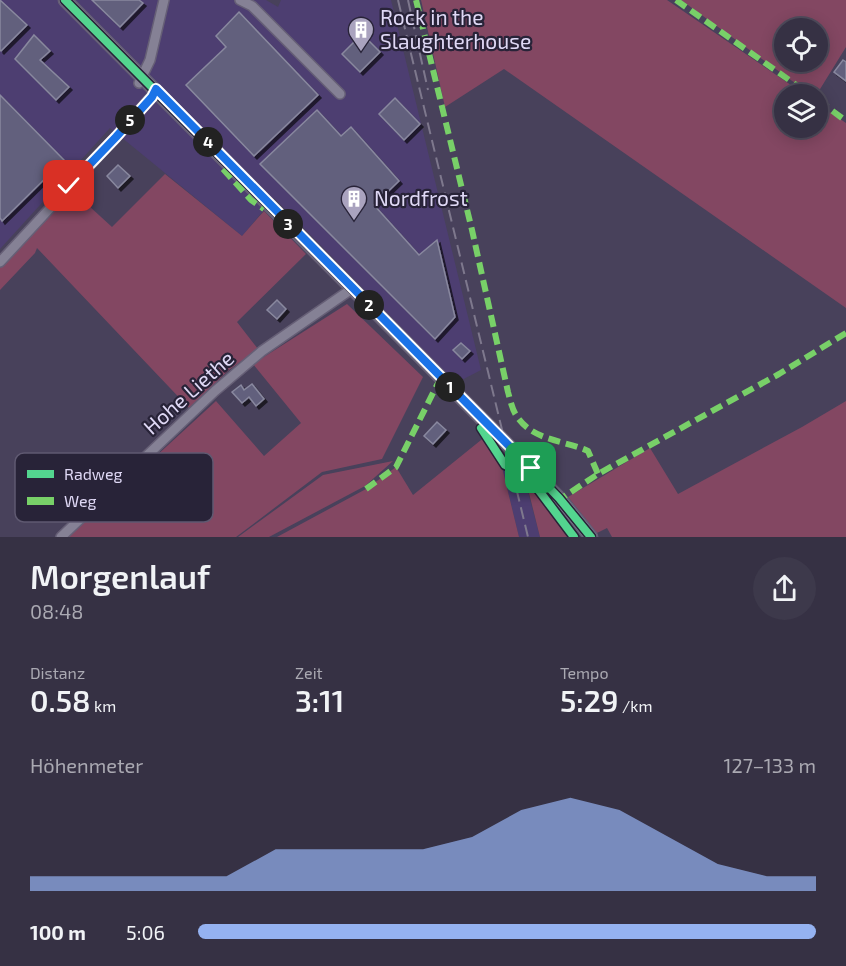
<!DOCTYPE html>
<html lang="de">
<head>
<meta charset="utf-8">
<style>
	:root { --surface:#363144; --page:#3d394b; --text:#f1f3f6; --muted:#aaa9b2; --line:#504c5d; --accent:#95b2f1 }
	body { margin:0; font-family:"Exo 2",sans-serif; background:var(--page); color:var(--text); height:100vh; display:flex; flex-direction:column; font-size:22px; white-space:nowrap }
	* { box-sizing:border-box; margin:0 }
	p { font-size:20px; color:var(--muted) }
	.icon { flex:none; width:33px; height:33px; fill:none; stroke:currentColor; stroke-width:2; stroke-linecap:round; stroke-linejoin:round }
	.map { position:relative; height:537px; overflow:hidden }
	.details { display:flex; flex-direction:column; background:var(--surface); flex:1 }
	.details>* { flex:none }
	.controls { position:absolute; left:774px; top:18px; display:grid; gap:12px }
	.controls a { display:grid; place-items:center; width:54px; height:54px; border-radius:50%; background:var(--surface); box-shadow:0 3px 15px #0003,0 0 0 2px var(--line); font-size:30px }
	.pin { position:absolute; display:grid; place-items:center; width:51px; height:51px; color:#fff; margin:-26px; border-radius:12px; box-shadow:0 3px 9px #0006 }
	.km { position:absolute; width:30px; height:30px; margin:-15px; border-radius:50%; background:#222; color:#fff; font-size:16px; line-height:30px; text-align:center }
	.round { display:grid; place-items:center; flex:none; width:63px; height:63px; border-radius:32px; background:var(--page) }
	.summary { display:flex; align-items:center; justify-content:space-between; height:102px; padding:0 30px }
	h1 { font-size:33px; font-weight:600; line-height:45px }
	.stats { display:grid; grid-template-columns:repeat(3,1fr); gap:9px; height:102px; padding:6px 30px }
	.stats div { display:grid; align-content:center }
	.stats b { font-size:30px; font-weight:600 }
	.stats small { font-size:16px; font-weight:400 }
	.stats p { font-size:16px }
	.chart { height:168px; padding:12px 30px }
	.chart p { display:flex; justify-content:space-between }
	.chart svg { width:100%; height:108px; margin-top:6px; fill:var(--accent); opacity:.7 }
	ul { padding:0 30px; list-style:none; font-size:20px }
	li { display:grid; grid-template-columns:96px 72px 1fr; align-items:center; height:45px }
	li i { height:15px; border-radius:8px; background:var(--accent) }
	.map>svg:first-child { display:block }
</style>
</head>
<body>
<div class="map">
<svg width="846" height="537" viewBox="0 0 846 537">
	<defs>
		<filter id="shadow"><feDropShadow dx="3" dy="3" stdDeviation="0" flood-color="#0009"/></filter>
	</defs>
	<rect width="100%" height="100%" fill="#48415b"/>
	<path fill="#4d3e71" d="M0 0H266L278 7 281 0H391L481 370 456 383 274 198 242 236 110 128 0 249Z
		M500 459 524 477 540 537H519Z"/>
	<path fill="#834762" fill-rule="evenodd" d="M421 0H667L804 94H784V128H818V104L846 123V308L504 69 445 107Z
		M681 0H846V47L817 94H810ZM784 28H818V62H784Z
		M165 174 242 236 264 211 306 254 237 322 258 349 229 370 189 408 37 248 35 253 0 290V268L72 189 77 195 112 227Z
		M347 304 423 377 382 459 322 472 236 537H68L216 401 264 456 301 423 253 364Z
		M846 401V537H612L607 528 597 533 568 497 650 448 678 494 802 427Z
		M486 436 500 459 519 537H277L366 489 396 467 413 495Z
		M393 461 365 486 269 537H238L323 475Z
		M533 482 571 537H540L528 489Z"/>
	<path fill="#62617d" stroke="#89889f" stroke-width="1.5" filter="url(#shadow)" d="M0 0 27 25 1 51 0 50Z
		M92 0H139L143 3 120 27Z
		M239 12 318 95 254 156 186 85 226 47 216 36Z
		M362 34 380 52 360 72 342 54Z
		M34 35 50 51 40 60 69 87 56 100 15 59Z
		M843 60 846 62V81L834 72Z
		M0 95 64 160 2 221 0 218Z
		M395 98 420 124 404 140 379 114Z
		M317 110 341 136 351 127 399 181 374 205 419 255 437 240 455 317 435 339 260 164Z
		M118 165 130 176 118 188 107 176Z
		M277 300 286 309 277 319 267 310Z
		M461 343 470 351 462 359 453 350Z
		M252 384 264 399 256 406 249 397 242 403 232 392 241 385 244 390Z
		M437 422 446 430 433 444 424 436Z"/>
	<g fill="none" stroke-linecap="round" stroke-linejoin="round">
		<defs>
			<path id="street" d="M240 0 252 6 340 94
				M139 83 150 60 164 0
				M0 262 116 137 151 97 156 89
				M61 537 215 391 262 351 353 288"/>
			<path id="secondary" d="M65 0 505 442 559 498 591 537"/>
		</defs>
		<use href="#street" stroke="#665f76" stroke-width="12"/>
		<use href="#secondary" stroke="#665f76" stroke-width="15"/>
		<use href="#street" stroke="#858195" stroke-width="9"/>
		<use href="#secondary" stroke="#878296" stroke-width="12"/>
		<path stroke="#7e788d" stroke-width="2" stroke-dasharray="12 6" stroke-linecap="butt" d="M398 0 528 537
			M408 0 428 90"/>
		<path stroke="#78d068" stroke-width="6" stroke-dasharray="12 6" stroke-linecap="butt" d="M416 0 472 230 508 392C510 399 512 409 516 415 532 441 564 440 588 451L598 474
			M676 0 809 94
			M818 100 846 121
			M223 169 251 200 264 209
			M366 489 396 467 437 385 442 379
			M556 502 598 474 779 374 846 333"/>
		<defs>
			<path id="cycleway" d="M65 0 505 442 559 498 591 537
				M481 428 505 465 528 476 574 537"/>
		</defs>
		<use href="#cycleway" stroke="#282338" stroke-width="11"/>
		<use href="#cycleway" stroke="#53d58f" stroke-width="8"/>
	</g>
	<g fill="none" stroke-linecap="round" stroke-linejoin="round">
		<defs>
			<path id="route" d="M69 186 116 137 152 97 156 89 531 468"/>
		</defs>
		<use href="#route" stroke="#fff" stroke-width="12"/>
		<use href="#route" stroke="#1a73e8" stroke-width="8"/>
	</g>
	<defs>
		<symbol id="building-pin" viewBox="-11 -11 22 30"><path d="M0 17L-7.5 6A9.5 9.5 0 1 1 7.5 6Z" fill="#aaa3bf" stroke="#282338"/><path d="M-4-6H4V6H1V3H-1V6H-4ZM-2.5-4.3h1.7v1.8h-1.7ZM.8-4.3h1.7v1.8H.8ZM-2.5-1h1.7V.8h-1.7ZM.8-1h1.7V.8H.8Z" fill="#fff"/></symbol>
	</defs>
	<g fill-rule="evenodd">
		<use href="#building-pin" x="346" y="15" width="30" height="40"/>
		<use href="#building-pin" x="339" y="184" width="30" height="40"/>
	</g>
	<g text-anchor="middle" stroke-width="4.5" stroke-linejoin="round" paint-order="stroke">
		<g font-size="21" fill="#dfd8f5" stroke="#282338" text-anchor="start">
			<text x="380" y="25">Rock in the<tspan x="380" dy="24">Slaughterhouse</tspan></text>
			<text x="374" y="206">Nordfrost</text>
		</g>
		<g font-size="21" fill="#dfd8f5" stroke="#282338">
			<text transform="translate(189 393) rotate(-42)" y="7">Hohe Liethe</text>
		</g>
	</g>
	<rect x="15" y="453" width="198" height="69" rx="9" fill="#282338" stroke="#5f5971" stroke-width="1.5"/>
	<rect x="27" y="470" width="27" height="8" fill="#53d58f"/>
	<rect x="27" y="497" width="27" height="8" fill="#78d068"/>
	<g font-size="16" fill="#dfd8f5">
		<text x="64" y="480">Radweg</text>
		<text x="64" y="507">Weg</text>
	</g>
</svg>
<div class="controls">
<a><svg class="icon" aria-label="locate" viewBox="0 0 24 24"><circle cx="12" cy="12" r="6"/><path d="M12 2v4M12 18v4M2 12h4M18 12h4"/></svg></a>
<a><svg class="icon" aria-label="layers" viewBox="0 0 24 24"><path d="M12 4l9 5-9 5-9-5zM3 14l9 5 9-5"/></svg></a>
</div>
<div class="pin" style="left:531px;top:468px;background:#1e9e55"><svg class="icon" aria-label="arrive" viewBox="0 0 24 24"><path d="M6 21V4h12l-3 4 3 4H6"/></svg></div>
<div class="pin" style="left:69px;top:186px;background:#d93025"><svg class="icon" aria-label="check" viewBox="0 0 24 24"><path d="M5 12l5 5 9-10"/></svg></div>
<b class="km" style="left:450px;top:387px">1</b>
<b class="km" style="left:369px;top:305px">2</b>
<b class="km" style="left:288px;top:224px">3</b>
<b class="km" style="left:208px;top:142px">4</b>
<b class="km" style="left:130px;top:120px">5</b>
</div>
<section class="details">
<div class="summary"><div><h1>Morgenlauf</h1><p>08:48</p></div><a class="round"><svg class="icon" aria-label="share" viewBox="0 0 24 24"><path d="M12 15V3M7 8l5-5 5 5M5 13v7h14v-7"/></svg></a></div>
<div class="stats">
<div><p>Distanz</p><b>0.58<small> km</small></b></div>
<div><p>Zeit</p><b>3:11</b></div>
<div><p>Tempo</p><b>5:29<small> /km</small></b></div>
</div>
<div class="chart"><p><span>Höhenmeter</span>127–133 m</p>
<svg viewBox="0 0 160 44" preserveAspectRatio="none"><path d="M0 44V38L10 38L20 38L30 38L40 38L50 27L60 27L70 27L80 27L90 22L100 11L110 6L120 11L130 22L140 33L150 38L160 38V44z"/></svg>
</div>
<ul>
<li><b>100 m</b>5:06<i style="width:100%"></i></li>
</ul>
</section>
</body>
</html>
